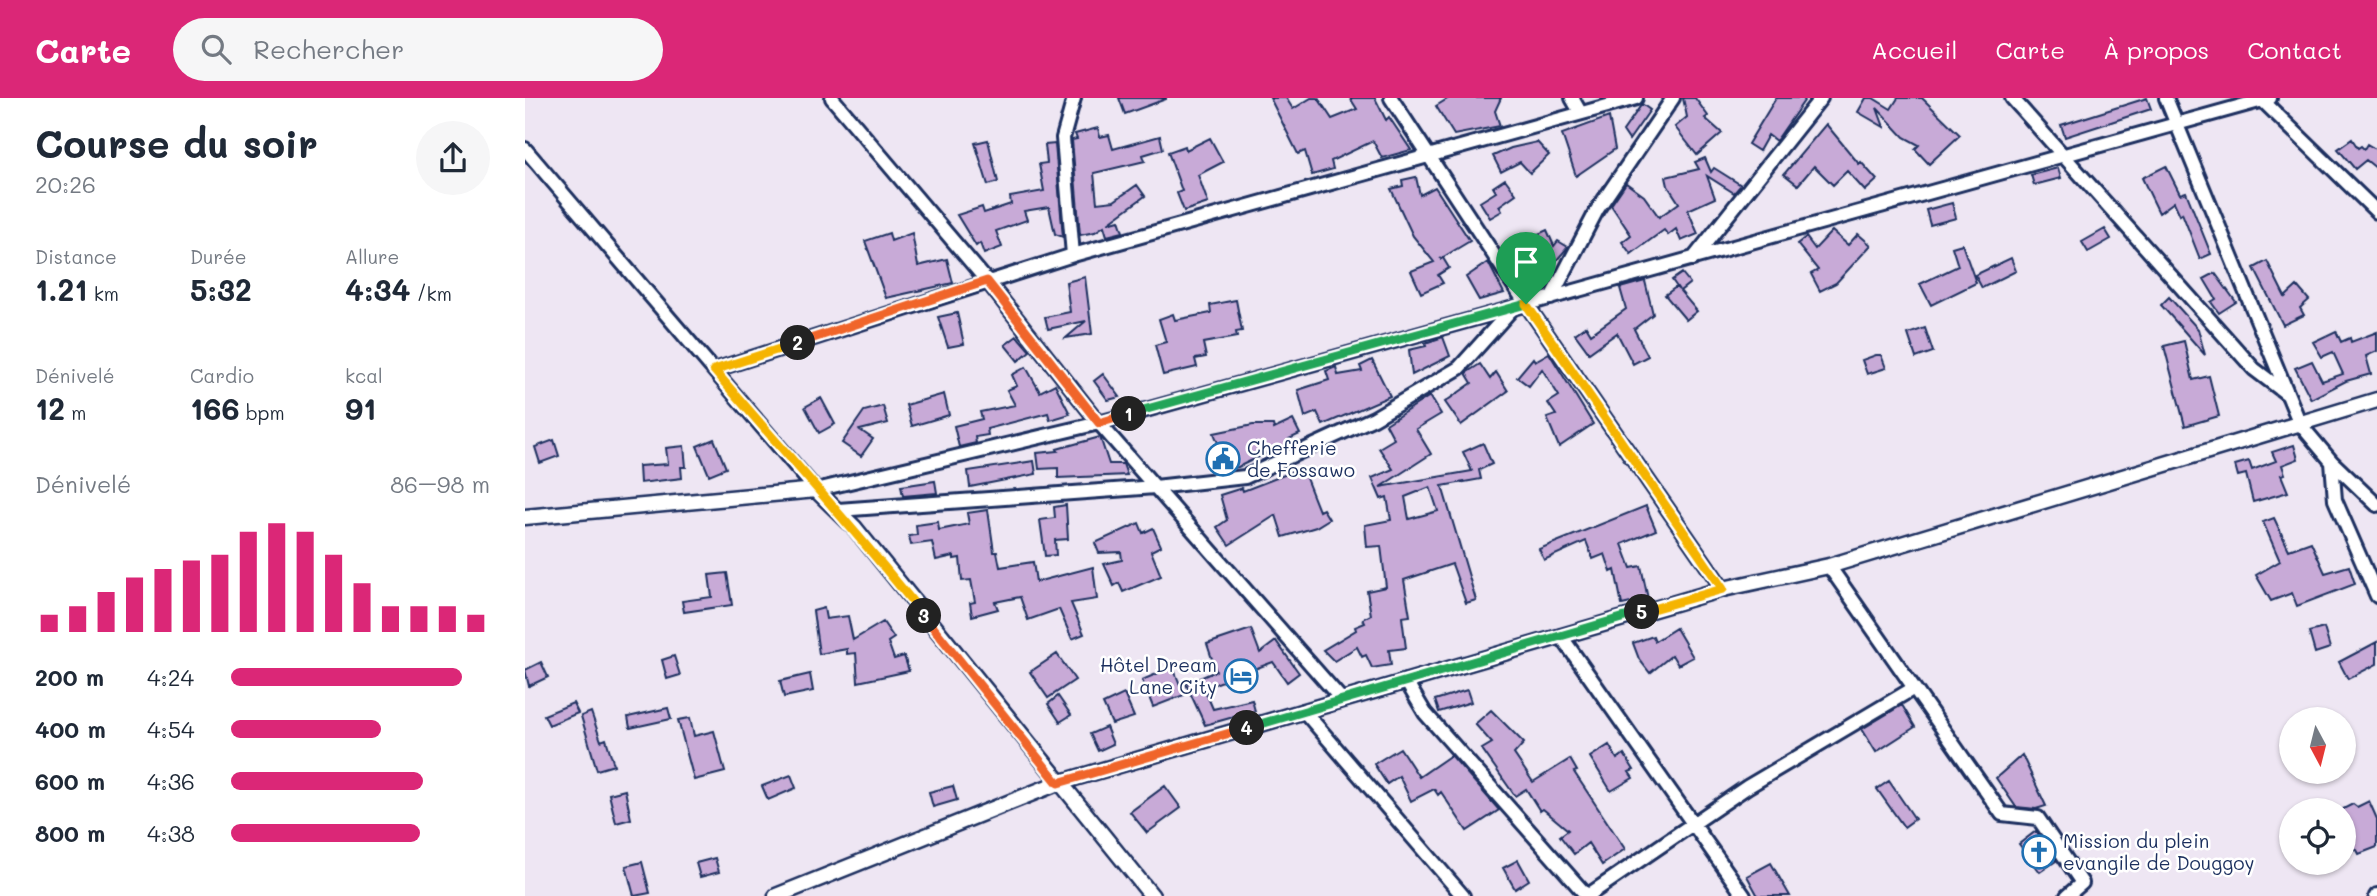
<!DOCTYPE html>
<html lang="fr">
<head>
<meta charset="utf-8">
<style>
	:root { --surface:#fff; --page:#f6f6f7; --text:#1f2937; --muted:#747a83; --accent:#db2777 }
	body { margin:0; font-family:Mali,sans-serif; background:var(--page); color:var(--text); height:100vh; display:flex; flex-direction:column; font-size:26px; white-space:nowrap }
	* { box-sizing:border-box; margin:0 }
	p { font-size:23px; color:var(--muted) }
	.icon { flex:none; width:38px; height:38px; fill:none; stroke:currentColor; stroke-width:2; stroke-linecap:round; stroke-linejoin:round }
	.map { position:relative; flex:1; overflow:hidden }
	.side { display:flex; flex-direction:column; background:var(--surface); width:525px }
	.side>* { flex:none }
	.needle { width:46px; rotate:173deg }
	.tools { position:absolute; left:1754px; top:609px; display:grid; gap:14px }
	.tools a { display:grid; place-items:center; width:77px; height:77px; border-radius:50%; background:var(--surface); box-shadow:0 2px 5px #0004; font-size:35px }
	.pin { position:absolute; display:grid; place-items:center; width:60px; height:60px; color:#fff; margin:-72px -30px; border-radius:50% 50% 50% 0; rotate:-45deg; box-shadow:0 0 7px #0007 }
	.pin .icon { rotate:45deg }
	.km { position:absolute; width:35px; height:35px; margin:-18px; border-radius:50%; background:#222; color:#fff; font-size:19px; line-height:35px; text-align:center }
	.round { display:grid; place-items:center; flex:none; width:74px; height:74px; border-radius:37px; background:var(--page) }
	.head { display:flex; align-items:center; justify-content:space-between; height:119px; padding:0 35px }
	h1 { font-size:38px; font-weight:700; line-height:52px }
	.metrics { display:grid; grid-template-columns:repeat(3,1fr); gap:10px; height:119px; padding:7px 35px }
	.metrics div { display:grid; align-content:center }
	.metrics b { font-size:30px; font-weight:700 }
	.metrics small { font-size:19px; font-weight:400 }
	.metrics p { font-size:19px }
	.chart { height:196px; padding:14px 35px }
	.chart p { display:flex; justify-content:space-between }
	.chart svg { width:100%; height:126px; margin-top:7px; stroke:var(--accent); stroke-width:6 }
	ul { padding:0 35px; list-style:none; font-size:23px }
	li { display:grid; grid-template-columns:112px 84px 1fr; align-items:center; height:52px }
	li i { height:18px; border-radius:9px; background:var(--accent) }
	header { display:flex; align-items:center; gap:42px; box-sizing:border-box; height:98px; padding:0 35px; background:var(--accent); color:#fff }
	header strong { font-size:33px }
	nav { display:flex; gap:38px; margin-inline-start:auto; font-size:24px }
	.search { width:490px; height:63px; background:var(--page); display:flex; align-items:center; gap:18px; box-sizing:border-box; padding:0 24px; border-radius:38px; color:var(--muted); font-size:26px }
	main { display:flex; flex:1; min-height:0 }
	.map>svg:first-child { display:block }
</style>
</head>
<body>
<header>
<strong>Carte</strong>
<div class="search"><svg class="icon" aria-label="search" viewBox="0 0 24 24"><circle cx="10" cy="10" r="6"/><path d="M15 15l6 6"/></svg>Rechercher</div>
<nav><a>Accueil</a><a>Carte</a><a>À propos</a><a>Contact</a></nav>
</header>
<main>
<section class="side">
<div class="head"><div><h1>Course du soir</h1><p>20:26</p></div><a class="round"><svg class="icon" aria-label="share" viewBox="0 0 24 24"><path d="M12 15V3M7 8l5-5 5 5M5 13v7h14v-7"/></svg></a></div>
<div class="metrics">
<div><p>Distance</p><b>1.21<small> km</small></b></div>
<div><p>Durée</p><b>5:32</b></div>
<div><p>Allure</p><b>4:34<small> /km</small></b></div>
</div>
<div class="metrics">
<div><p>Dénivelé</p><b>12<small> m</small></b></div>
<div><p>Cardio</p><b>166<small> bpm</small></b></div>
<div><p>kcal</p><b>91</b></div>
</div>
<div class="chart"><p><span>Dénivelé</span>86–98 m</p>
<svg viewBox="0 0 160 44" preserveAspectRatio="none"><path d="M5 44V38M15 44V35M25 44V30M35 44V25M45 44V22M55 44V19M65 44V17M75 44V9M85 44V6M95 44V9M105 44V17M115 44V27M125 44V35M135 44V35M145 44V35M155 44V38"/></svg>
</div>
<ul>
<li><b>200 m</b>4:24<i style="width:89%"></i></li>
<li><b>400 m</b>4:54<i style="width:58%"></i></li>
<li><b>600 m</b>4:36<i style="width:74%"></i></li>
<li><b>800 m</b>4:38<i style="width:73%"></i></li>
</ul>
</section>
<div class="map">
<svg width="1852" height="798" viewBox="0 0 1852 798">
	<rect width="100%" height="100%" fill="#eee6f3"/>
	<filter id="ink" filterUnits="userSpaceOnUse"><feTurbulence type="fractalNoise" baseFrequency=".0143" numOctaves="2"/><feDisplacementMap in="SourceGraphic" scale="14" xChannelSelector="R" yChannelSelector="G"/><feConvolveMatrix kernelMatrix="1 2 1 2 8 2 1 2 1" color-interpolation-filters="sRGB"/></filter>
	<g filter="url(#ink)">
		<path fill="#c8aad7" stroke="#1b2f5e" stroke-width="2" fill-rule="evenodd" d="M594 0H641V1L600 16Z
			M745 0H761L768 11 786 0H793L807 21 832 11 825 0H850L861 22 864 19 886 52 857 60 848 43 806 63 808 71 787 77 780 53 773 56Z
			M924 0H976L970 13 975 28 929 37 911 8Z
			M1158 0H1170L1183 18 1180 20 1197 35 1172 57 1150 29 1162 19Z
			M1251 0H1281L1251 43 1243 37 1234 53 1223 46Z
			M1341 0H1348L1366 11 1373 0H1397L1435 37 1404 66 1390 51 1394 47 1379 39 1352 10 1359 29 1333 14Z
			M1622 0 1626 11 1540 39 1536 27Z
			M1117 6 1125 12 1104 42 1098 33Z
			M1084 19 1090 51 1051 78 1037 36Z
			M1301 26 1334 66 1336 64 1352 82 1340 93 1322 73 1308 87 1289 68 1273 87 1259 76Z
			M573 30 575 39 584 37 588 51 635 38 638 51 618 57 620 63 569 75 572 105 589 103 612 87 620 98 583 125 594 122 598 134 582 138 579 128 570 134 555 137 547 42 552 41 550 36Z
			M685 40 698 64 673 77 683 105 659 113 652 95 657 93 643 54 660 48 661 52Z
			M1827 41 1833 50 1836 48 1839 51 1842 46 1852 52V71L1841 62 1830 71 1813 51Z
			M463 42 473 84 463 87 450 45Z
			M1012 44 1024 57 1005 75 995 64 976 74 968 58 986 50Z
			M530 46 538 139 530 136 524 109 499 113 502 122 471 133 477 149 459 156 455 145 451 148 432 117 457 109 459 115 486 106 485 99 519 93 514 66 522 65 520 47Z
			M1180 60 1186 74 1189 70 1216 87 1209 95 1182 78 1190 100 1163 112 1173 136 1156 143 1151 131 1143 137 1139 132 1106 156 1097 144 1106 137 1086 107 1101 85 1119 98 1134 119 1154 105 1143 88 1141 79 1174 71 1170 64Z
			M1641 68 1655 96 1661 94 1686 156 1675 161 1657 115 1655 117 1649 104 1634 115 1617 80Z
			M1533 70 1536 80 1509 87 1506 77Z
			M891 79 895 97 910 89 945 143 915 161 918 160 924 170 913 177 918 185 896 195 886 173 909 164 888 138 866 91 878 88 877 82Z
			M980 81 991 96 974 108 977 113 965 120 955 104 971 94 968 89Z
			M1427 105 1431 120 1405 127 1401 112Z
			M1580 131 1586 141 1563 154 1557 144Z
			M1022 132 1029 148 1033 143 1043 149 1013 184 999 174 989 159 1005 148 1002 141Z
			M1307 133 1323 147 1333 136 1346 147 1311 185 1295 193 1286 176 1293 172 1272 146 1281 139 1290 151Z
			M364 135 366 143 387 135 393 168 422 161 428 185 361 200 340 143Z
			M1437 146 1451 185 1406 207 1395 186 1433 168 1427 149Z
			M1486 160 1491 173 1457 190 1450 177Z
			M1742 163 1760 199 1772 188 1784 202 1775 210 1779 217 1758 227 1729 170Z
			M963 164 979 195 954 202 941 179Z
			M1157 175 1165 185 1155 193 1172 213 1161 222 1140 197 1151 189 1154 192 1147 182Z
			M1690 175 1711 204 1694 215 1686 204 1691 201 1679 181Z
			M560 179 567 236 541 240 561 223 523 231 520 219 545 214 541 184Z
			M1120 183 1128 216 1109 231 1123 258 1108 266 1092 235 1064 255 1050 236 1061 228 1066 236 1101 211 1095 190Z
			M1644 199 1673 231 1680 257 1636 207Z
			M711 202 717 233 711 234 712 239 678 245 681 259 670 261 672 269 638 277 630 247 641 244 634 221 648 216 650 222 686 215 685 207Z
			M432 215 439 246 423 249 413 219Z
			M1400 230 1408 254 1391 260 1383 236Z
			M1811 233 1816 244 1825 240 1826 244 1852 234V253L1841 258 1846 276 1821 283 1786 301 1770 270 1787 263 1797 283 1818 276 1808 254 1797 259 1788 244Z
			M492 238 505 253 493 263 480 247Z
			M918 239 925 258 887 277 884 252 901 248 900 245Z
			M1659 243 1668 282 1684 278 1694 318 1660 328 1639 248Z
			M1024 255 1068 326 1034 349 1022 320 1031 317 1023 305 1034 298 1017 271 1004 288 992 279 1008 260 1010 263Z
			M1351 257H1356L1361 270 1342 276 1337 262Z
			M847 262 865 298 798 327 792 314 780 319 773 292 804 282 801 273 811 269 813 277 837 273 835 268Z
			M955 266 965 281 971 274 983 293 936 327 920 304 947 285 941 275Z
			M501 269 515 294 530 286 545 316 525 322 523 315 462 331 463 337 450 339 451 345 434 349 429 328 457 321 455 314 490 307 482 292 492 288 487 277Z
			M578 276 595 299 583 302 569 283Z
			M419 296 424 317 387 328 381 307Z
			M905 298 916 316 891 331 906 356 855 389 947 373 938 354 958 345 967 366 954 372 956 381 917 388 951 502 941 505 927 466 879 482 885 518 877 519 881 550 864 552 866 567 847 570 841 557 837 559 832 549 809 563 798 552 831 532 830 529 840 525 838 521 846 517 842 493 861 489 856 448 842 449 840 427 866 422 862 399 856 401 847 380 868 371 854 350 869 341 861 326ZM905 389 913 413 884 421 880 399Z
			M296 300 310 326 294 335 280 309Z
			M358 308 363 325 335 332 348 341 336 358 317 345 339 313Z
			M768 322 775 336 764 341 766 348 742 355 713 369 692 372 689 351 695 350 689 335 728 327H748L749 331Z
			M575 339 584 366H598L602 377 533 380V370L514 371 512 355 533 353 532 351Z
			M189 341 201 370 184 377 172 348Z
			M29 342 34 358 15 365 10 349Z
			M1769 347 1773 361 1757 367 1760 376 1756 377 1763 394 1728 404 1721 376 1713 378 1710 367 1724 363 1727 372 1751 363 1747 354Z
			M159 348 161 369H156L157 380 115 385 114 368 143 366 141 350Z
			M509 363 511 376 445 389 443 373Z
			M777 370 794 413 798 411 804 421 791 429 758 439 751 417 704 447 692 429 702 422 695 397 717 390 718 393Z
			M410 383 412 395 378 398 376 388Z
			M541 407 543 441 530 442 531 457 520 458 515 422 530 420 529 409Z
			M1121 408 1131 432 1097 446 1106 470 1116 468 1123 501 1097 507 1090 472 1086 474 1080 456 1068 461 1061 443 1019 462 1014 451Z
			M463 412 469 454H472L475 469 508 464 511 484 568 469 572 501 546 505 559 536 547 541 534 511 503 522 495 499 470 504 473 511 447 518 445 505 450 504 446 482 437 483 435 460 429 461V458L411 462 407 444 386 447 384 438 392 437 391 427 413 424 414 432 444 426 442 415Z
			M1749 420 1764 452 1786 444 1800 475 1824 468 1830 486 1772 508 1767 495 1746 503 1731 477 1755 463 1738 424Z
			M614 425 618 435 628 430 636 448 626 453 636 478 598 494 594 485 589 488 579 466 597 462 596 454 574 455 570 445Z
			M202 475 207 507 159 514 157 503 187 499 184 477Z
			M299 510 301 521 323 518 328 542 358 524 369 540 363 544 369 561 379 558 384 573 333 584 331 555 322 556V551L294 556 288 513Z
			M1151 530 1168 559 1153 567 1147 557 1125 575 1114 561 1108 545 1128 538 1130 543Z
			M1799 530 1805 550 1790 555 1784 534Z
			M726 531 735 555 751 543 774 575 762 584 748 564 679 590 688 611 727 602 730 613 680 627 661 586 691 573 682 546Z
			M1852 544V566L1823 581 1814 564Z
			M532 556 550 582 523 600 505 574Z
			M149 558 155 577 142 581 137 562Z
			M16 564 23 579 4 588 0 572Z
			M648 569 659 597 628 609 617 582Z
			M285 576 288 593 259 599 255 583Z
			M942 592 946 604 914 614 910 602Z
			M599 596 609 619 587 626 578 606Z
			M533 598 546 617 535 624 523 606Z
			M48 605 53 615 24 627 19 617Z
			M1377 607 1390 629 1351 654 1337 631Z
			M143 610 146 621 105 630 103 619Z
			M966 612 999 645 989 656 1008 684 1045 661 1052 673 1049 674 1100 751 1077 767 1063 745 1049 756 1035 738 1043 732 1018 711 1015 713 1001 691 990 698 957 651 967 645 950 626Z
			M66 614 76 643 81 641 89 667 72 672 56 618Z
			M165 620 169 638 189 633 200 674 169 682 153 622Z
			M581 629 588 646 573 653 565 636Z
			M1084 647 1092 661 1099 656 1109 672 1104 674 1108 680 1086 693 1065 659Z
			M875 650 894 679 926 657 974 712 942 733 916 694 913 697 909 691 886 703 874 678 862 686 849 666Z
			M1497 657 1521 708 1511 711 1491 709 1471 680Z
			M266 677 271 690 243 702 237 688Z
			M1364 683 1390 721 1379 729 1352 691Z
			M428 688 432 702 408 709 404 694Z
			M640 688 656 710 622 735 605 714Z
			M100 692 106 721 91 725 84 696Z
			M1844 703 1852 721V749L1834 756 1832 752 1818 748V711L1828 706 1832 709Z
			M1511 733 1531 763 1515 774 1494 746Z
			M190 760 194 774 175 779 171 765Z
			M993 762 1004 782 990 791 978 770Z
			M117 764 125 795 109 798 101 768Z
			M1246 765 1265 798H1233L1222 778Z"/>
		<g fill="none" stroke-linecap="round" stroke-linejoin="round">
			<defs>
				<path id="minor" d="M307 0 462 183 574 325 817 602
					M866 0 1001 206 1198 491
					M1047 0 1055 14
					M1487 0 1729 271 1762 296
					M1641 0 1775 326 1807 364 1852 407
					M1735 0 1852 114
					M0 51 291 392 574 325 1745 0
					M548 157 538 40 549 0
					M1168 161 1296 0
					M1026 200 1072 112 1148 0
					M189 272 548 157 1111 0
					M1807 364 1810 402 1852 498
					M313 412 630 389 720 379 849 320 934 270 987 211
					M1304 468 1477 716 1513 720 1557 785 1542 798
					M1036 538 1219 798
					M881 583 900 615 1062 798
					M779 613 938 798
					M1062 798 1222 689 1389 590
					M1851 798 1852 797"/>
				<path id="tertiary" d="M0 419 291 392 329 429 627 798
					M251 798 533 685 1198 491 1304 468 1852 302"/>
			</defs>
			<use href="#minor" stroke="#1b2f5e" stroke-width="18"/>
			<use href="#tertiary" stroke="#1b2f5e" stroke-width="19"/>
			<use href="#minor" stroke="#fff" stroke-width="12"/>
			<use href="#tertiary" stroke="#fff" stroke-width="14"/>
		</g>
	</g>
	<g fill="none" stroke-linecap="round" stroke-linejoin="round" filter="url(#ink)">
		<defs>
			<path id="split-1" d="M604 316 1001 206"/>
			<path id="split-2" d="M273 245 462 183 574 325 604 316"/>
			<path id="split-3" d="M273 245 189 272C259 354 332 433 399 518"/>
			<path id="split-4" d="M399 518 533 685 722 630"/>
			<path id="split-5" d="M722 630 1117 514"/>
			<path id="split-6" d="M1001 206 1198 491 1117 514"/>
		</defs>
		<use href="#split-1" stroke="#fff" stroke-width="14"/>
		<use href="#split-2" stroke="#fff" stroke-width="14"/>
		<use href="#split-3" stroke="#fff" stroke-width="14"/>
		<use href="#split-4" stroke="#fff" stroke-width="14"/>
		<use href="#split-5" stroke="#fff" stroke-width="14"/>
		<use href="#split-6" stroke="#fff" stroke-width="14"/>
		<use href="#split-1" stroke="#22a559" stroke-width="9"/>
		<use href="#split-2" stroke="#f0652b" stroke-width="9"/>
		<use href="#split-3" stroke="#f5b400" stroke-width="9"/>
		<use href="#split-4" stroke="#f0652b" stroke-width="9"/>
		<use href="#split-5" stroke="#22a559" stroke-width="9"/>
		<use href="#split-6" stroke="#f5b400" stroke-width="9"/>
	</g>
	<defs>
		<symbol id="civic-ring" viewBox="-11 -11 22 22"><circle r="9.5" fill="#fff" stroke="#1f6fb2" stroke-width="1.5"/><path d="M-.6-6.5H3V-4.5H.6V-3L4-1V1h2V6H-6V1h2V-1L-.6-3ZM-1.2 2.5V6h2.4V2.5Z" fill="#1f6fb2"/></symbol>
		<symbol id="hotel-ring" viewBox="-11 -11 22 22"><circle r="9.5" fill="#fff" stroke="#1f6fb2" stroke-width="1.5"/><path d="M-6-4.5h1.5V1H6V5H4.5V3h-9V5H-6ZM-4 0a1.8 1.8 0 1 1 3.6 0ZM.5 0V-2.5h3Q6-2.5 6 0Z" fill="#1f6fb2"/></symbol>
		<symbol id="church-ring" viewBox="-11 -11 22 22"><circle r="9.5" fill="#fff" stroke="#1f6fb2" stroke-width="1.5"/><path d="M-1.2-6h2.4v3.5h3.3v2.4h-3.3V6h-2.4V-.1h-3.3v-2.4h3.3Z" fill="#1f6fb2"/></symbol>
	</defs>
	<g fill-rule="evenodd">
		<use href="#civic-ring" x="679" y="342" width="38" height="38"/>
		<use href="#hotel-ring" x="697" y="559" width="38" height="38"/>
		<use href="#church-ring" x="1495" y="735" width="38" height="38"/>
	</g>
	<g text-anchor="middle" stroke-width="5" stroke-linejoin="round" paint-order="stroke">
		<g font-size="19" fill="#1b2f5e" stroke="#fff" text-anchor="start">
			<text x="722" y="357">Chefferie<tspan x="722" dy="22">de Fossawo</tspan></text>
			<text x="692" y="574" text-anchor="end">Hôtel Dream<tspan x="692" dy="22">Lane City</tspan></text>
			<text x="1538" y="750">Mission du plein<tspan x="1538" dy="22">evangile de Douggoy</tspan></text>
		</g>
	</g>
</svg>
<div class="tools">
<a><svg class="needle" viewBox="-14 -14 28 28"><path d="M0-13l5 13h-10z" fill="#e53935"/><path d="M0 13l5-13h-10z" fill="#747a83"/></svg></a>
<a><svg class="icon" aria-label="locate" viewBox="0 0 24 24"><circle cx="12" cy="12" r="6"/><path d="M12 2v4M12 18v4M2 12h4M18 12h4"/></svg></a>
</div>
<div class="pin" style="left:1001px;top:206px;background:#1e9e55"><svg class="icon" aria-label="arrive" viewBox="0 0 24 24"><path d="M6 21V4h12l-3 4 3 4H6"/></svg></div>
<b class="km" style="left:604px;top:316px">1</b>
<b class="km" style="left:273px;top:245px">2</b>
<b class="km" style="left:399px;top:518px">3</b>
<b class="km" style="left:722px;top:630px">4</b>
<b class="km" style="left:1117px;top:514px">5</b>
</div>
</main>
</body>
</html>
